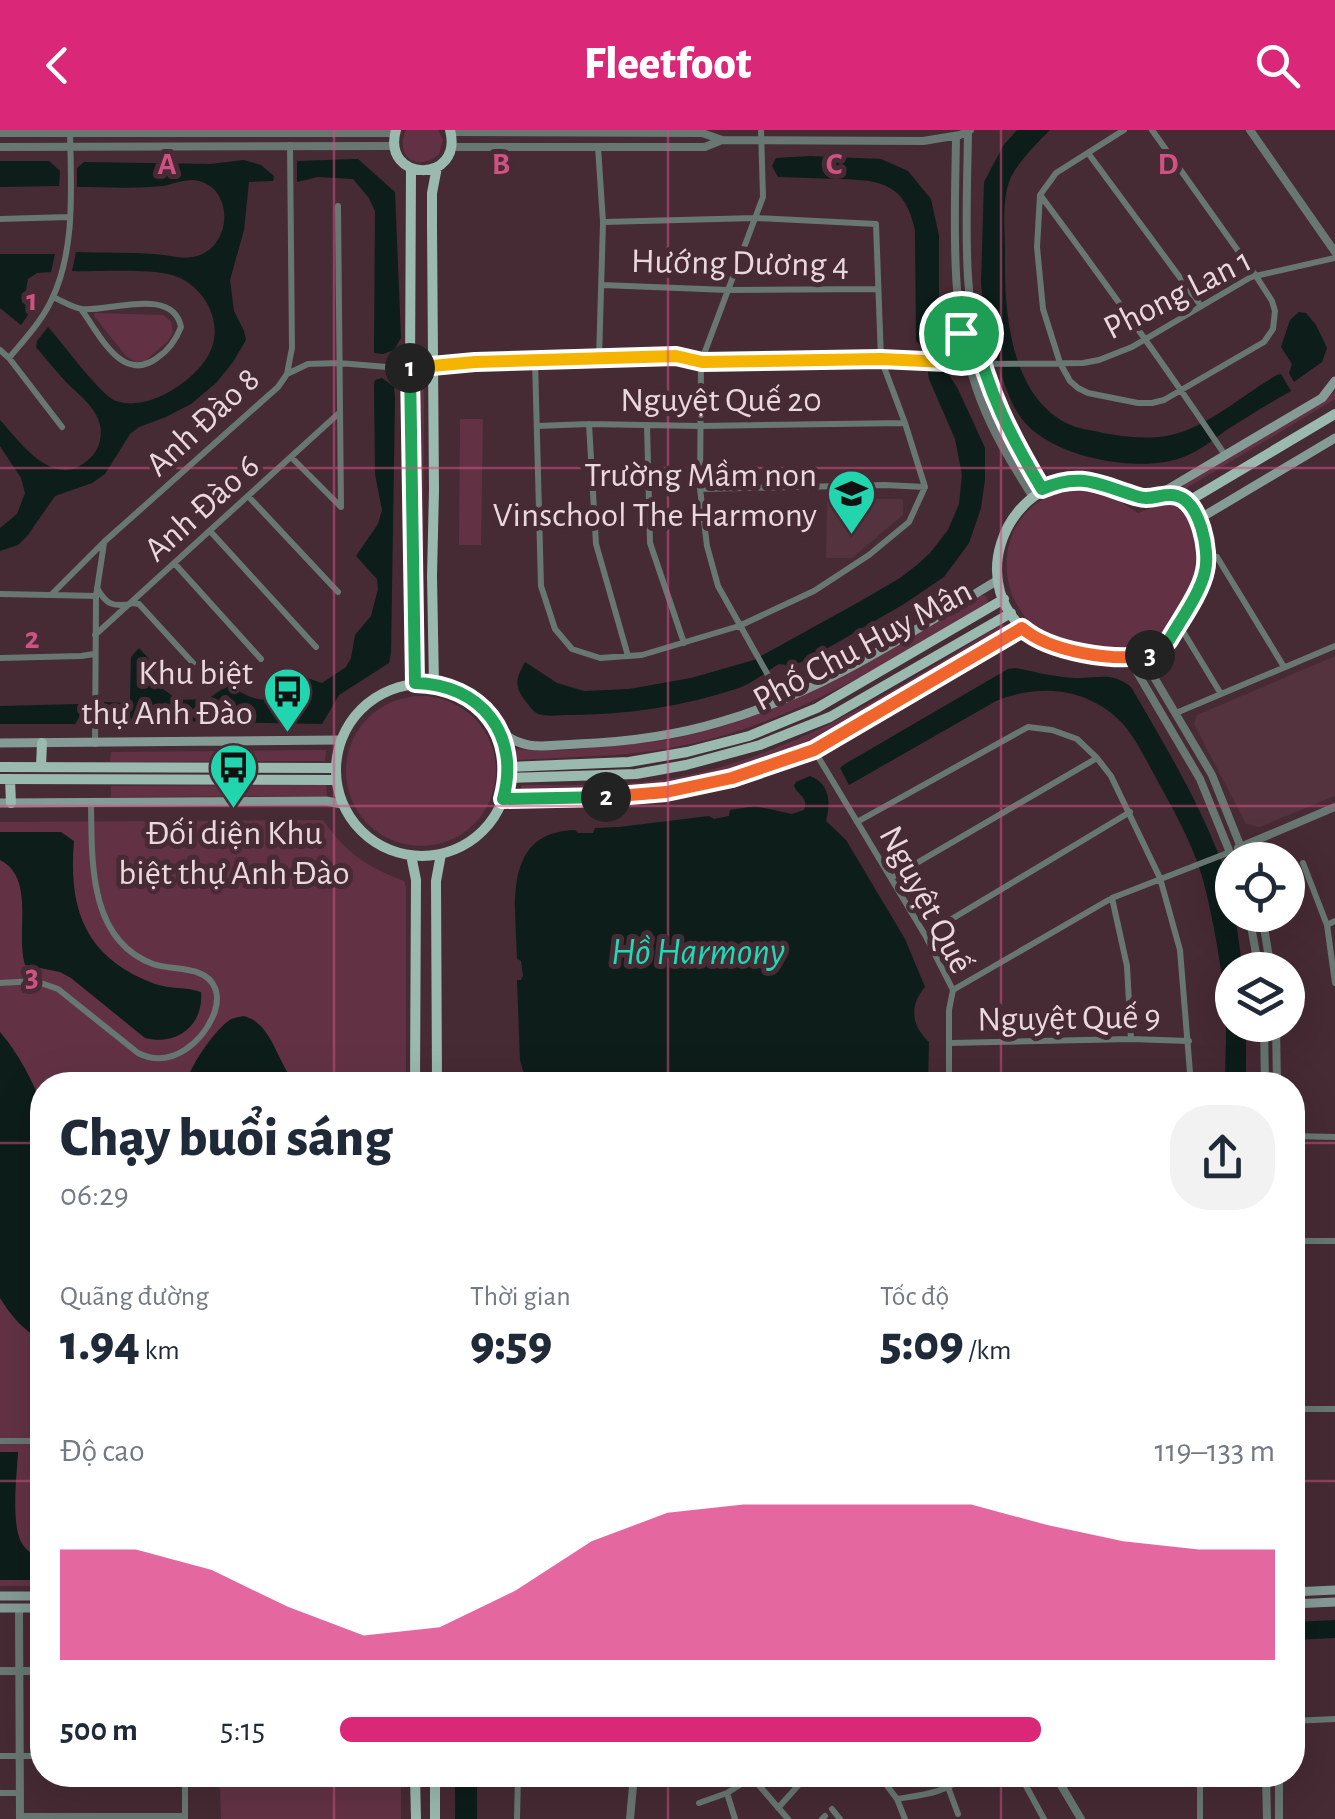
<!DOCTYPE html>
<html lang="vi">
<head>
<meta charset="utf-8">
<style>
	:root { --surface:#fff; --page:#f2f2f3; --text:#1f2937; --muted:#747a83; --accent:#db2777 }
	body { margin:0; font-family:"Alegreya Sans",sans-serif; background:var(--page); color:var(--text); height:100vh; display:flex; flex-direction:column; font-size:38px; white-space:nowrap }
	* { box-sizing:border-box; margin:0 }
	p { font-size:32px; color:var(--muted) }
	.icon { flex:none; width:55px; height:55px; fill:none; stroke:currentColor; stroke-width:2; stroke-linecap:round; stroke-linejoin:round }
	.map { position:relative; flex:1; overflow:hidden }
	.sheet { position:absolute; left:30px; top:942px; width:1275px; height:715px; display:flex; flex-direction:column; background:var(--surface); border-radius:40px; box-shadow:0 10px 40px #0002 }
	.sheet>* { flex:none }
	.fabs { position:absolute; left:1215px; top:712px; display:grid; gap:20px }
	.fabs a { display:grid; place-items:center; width:90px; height:90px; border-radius:50%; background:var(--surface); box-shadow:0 10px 40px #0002; font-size:50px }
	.pin { position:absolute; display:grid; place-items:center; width:85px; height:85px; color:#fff; margin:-42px; border:5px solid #fff; border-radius:50%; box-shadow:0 2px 10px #0007 }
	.km { position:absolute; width:50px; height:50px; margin:-25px; border-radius:50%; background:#222; color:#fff; font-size:28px; line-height:50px; text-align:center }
	.round { display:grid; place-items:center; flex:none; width:105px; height:105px; border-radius:40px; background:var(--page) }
	.head { display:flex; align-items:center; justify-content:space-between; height:170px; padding:0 30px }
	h1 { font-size:55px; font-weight:800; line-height:75px }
	.metrics { display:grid; grid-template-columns:repeat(3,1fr); gap:15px; height:170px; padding:10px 30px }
	.metrics div { display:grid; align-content:center }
	.metrics b { font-size:50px; font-weight:800 }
	.metrics small { font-size:28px; font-weight:400 }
	.metrics p { font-size:28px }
	.chart { height:280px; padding:20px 30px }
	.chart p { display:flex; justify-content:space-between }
	.chart svg { width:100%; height:180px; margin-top:10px; fill:var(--accent); opacity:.7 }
	ul { padding:0 30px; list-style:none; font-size:32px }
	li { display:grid; grid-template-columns:160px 120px 1fr; align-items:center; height:75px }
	li i { height:25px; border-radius:12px; background:var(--accent) }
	header { display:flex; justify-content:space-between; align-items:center; height:130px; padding:0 30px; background:var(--accent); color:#fff; font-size:45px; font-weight:800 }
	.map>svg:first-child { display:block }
</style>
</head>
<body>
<header><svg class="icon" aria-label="back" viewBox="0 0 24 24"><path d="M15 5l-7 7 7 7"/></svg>Fleetfoot<svg class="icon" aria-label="search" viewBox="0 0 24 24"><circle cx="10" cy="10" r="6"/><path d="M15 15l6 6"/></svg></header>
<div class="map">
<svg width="1335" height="1689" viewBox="0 0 1335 1689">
	<rect width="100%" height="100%" fill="#462a34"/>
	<path fill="#54323e" d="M827 369H903V385L852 428H826Z
		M1335 526V666L1260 697 1246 694 1194 594 1197 585Z"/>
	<path fill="#623244" d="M406 0H438L443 10 439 24C418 43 394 27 406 0Z
		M95 183 163 185 171 191 173 203 168 211 145 231 136 232 126 226 94 186Z
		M421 257 424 259 423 532 420 530Z
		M1335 261V269L1185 359 1183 354 1328 267Z
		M460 289H483L481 415H459Z
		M1083 358 1108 364 1138 383C1147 380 1161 372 1170 373 1192 375 1200 421 1201 438L1161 513C1146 526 1128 520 1110 518 1093 515 1072 515 1056 509 1002 488 989 413 1033 376 1047 364 1065 361 1083 358Z
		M985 465 988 470 987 473C892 529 799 590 690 614 640 626 588 626 537 629L517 630 514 625 517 619C547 623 578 619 608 616 631 614 655 613 677 608 788 585 884 525 979 466Z
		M1003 494 1006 495 1008 500 864 587 811 616 765 632 731 644 665 659 597 663H523L519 661 522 655C576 655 632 657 684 646 802 622 901 555 1003 494Z
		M346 641a75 75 0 1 1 150 0a75 75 0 1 1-150 0Z
		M326 620 325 631 110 632 111 622Z
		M326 655 327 666 111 667V656Z
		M323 690C346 723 367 737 404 751L406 757V955H42V1456H0V692Z
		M39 1547H42V1619H32L31 1556Z
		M195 1645H401V1689H221L220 1658 195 1652Z"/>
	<path fill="#0d1d19" d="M1017 0H1050C1036 14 1020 30 1011 47 1001 69 1005 100 1005 123 1004 179 1009 263 1066 293 1078 299 1091 300 1103 303 1125 307 1150 310 1171 305 1210 296 1243 264 1277 245L1281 244 1291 261C1268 274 1247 287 1225 301 1213 310 1200 320 1186 326 1142 345 1051 328 1022 289 1006 268 1002 242 993 218L987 211 981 154 984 52 1003 16Z
		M810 26 881 29 908 41 931 69 939 106V201L935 219 939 237 949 245 958 259 985 318V350L981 378 969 413 944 447 904 474 814 526 792 536 779 534C765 542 755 552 739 558 685 576 627 585 569 585 560 585 547 587 538 584 534 582 530 577 527 573 514 557 515 550 525 532L557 553 584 561 629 559 691 548 754 530 859 472 900 448 917 435 930 423 948 400 959 374 962 345 955 309 929 249 924 218 916 211 915 101C906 55 883 50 841 49 820 48 799 48 778 47L772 36 776 28Z
		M358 29 395 62 401 208 394 220 383 224 374 223 375 81 369 68 353 49 318 47 297 52V31Z
		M244 30 261 35 274 46 273 51 249 52 244 100 230 150 234 181 244 201 246 210 233 232 216 253 191 274 166 287 139 297 130 304 105 344 92 353 55 366 28 405 18 415 0 421V398L17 384 25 363 21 348 0 316V290C20 312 54 361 88 330 98 322 103 308 100 295 96 277 79 265 67 253 56 241 46 229 36 217L37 211 48 197C61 211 101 266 116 271 147 282 192 253 208 226 226 196 206 155 172 145 145 138 101 142 72 141L76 122C102 123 128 122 154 124 170 125 185 131 200 125 235 111 232 53 193 50 183 50 172 54 163 56 134 59 105 57 77 57V38L84 32 210 34Z
		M0 31H49L60 41 59 56 0 57Z
		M0 124H55L51 142 37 143 28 149 25 165 33 178 21 195 0 178Z
		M1299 182 1306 183 1316 195 1327 218 1322 232 1294 252 1289 243 1292 234 1281 217 1290 190Z
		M382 248 394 257 395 268 391 523 389 533 339 565 322 594 106 590 104 572 123 573 130 569 131 527 139 518 151 531 156 548 163 559 178 570 208 569 228 555C255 572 275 579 296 548L304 547 322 553 346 537 351 528 355 505 371 486 378 459 377 449 356 426 378 394 382 380 375 344 374 255 375 250Z
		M1016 538C1035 542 1055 547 1075 548 1099 549 1110 541 1131 557 1163 612 1197 668 1220 728 1234 764 1237 802 1243 840H1232V895H1246V955H1225C1225 925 1228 893 1224 863 1220 828 1211 777 1201 743 1190 709 1172 677 1155 646 1145 628 1136 609 1123 594 1089 558 1040 553 996 571L849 655 840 638 845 634 1008 539Z
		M80 574V586L75 594H0V576Z
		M810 646C830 654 831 672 826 691L846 710 905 809 925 857C909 876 911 895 929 912L928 955H527L520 930 517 850H521L523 846 521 831 517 829C516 778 501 702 575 700L578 703H593L595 698 619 697 709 686 714 689 729 686 730 680 755 676 792 684 804 680C809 667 798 666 794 656L796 652Z
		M0 702H61L74 711C68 781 86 828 155 854 170 859 187 857 201 862 204 896 176 916 145 908L71 848 60 842 25 835C15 803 36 748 0 730Z
		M243 886C273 892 277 935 297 955H186C189 937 213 903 227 892 233 887 236 888 243 886Z
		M0 902C19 924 31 948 42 975V1210C24 1201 11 1186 0 1168Z
		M0 1322H18C17 1344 10 1397 23 1415 27 1421 36 1427 42 1431V1450H0Z
		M1335 1490V1508L1293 1510V1492Z
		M455 1645H477V1689H455Z"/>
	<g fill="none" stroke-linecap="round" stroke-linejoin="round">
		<path stroke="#0d1d19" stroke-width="2.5" d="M32 1457H42"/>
		<path stroke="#687772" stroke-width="6" d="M761 0 763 67 701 232 700 359 707 416 718 456 782 570
			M1124 0 1056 43 1040 65 1037 117 1043 179 1060 233 1070 251 1078 258 1088 263 1138 273H1152L1164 270 1264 212 1273 199 1275 181 1272 171 1256 146 1152 0
			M598 17 603 92 599 229
			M1088 23 1201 176
			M1041 66C1104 151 1166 237 1225 325
			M338 76 341 377
			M0 89 69 87
			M602 155 728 160 878 159
			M53 167C62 171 73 178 82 179 109 182 173 156 181 197 176 210 169 220 157 228 122 254 100 205 81 179
			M0 220 9 228 62 297
			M9 228C24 210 41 192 51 171 76 121 71 56 70 1
			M535 231 541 456 555 499 572 519 600 528 642 525 739 496 814 461 869 425 909 392 925 357 905 293 881 229 876 94 756 88 603 92
			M982 234 1083 233 1099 230 1132 217 1251 147 1335 128
			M287 244 308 234 339 233 387 237 441 236 475 232 676 226 701 232 881 229 968 233
			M589 294 596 414 628 526
			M647 295 650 413 684 513
			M537 296 589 294 700 296 905 293
			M292 328 340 376
			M700 359 885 355 925 357
			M248 366 338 462
			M210 401 316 517
			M1217 427 1284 537
			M175 434 261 529
			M97 458C106 474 112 477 130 474
			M0 464 51 465 104 412 278 257 287 244 292 218 290 15
			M52 465 96 466
			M132 473 139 474 193 533
			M1184 503 1221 564
			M95 505 338 284
			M0 528 81 526 94 524
			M1176 583 1335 516
			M95 614 96 466 104 413
			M814 620 925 805 953 860 949 880V955
			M857 692 1028 597 1052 600 1077 609 1097 628 1111 646 1160 748 1180 820 1191 955
			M1303 733 1327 795 1335 791
			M891 748 1097 628
			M1112 768 1127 836 1131 909
			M1327 795 1335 853
			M925 805 1130 682
			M0 853 35 851 58 859 138 923C171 940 204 912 215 881 217 874 218 865 215 858 206 835 173 841 153 834 88 810 92 730 91 673
			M953 860 1112 768 1230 722
			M950 913 1131 909 1189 911
			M1292 1006 1335 1007
			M1292 1111H1335
			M1292 1279H1335
			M0 1311H42
			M1292 1591 1335 1589
			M0 1626H42
			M185 1645V1688
			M750 1645 788 1689
			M879 1645 897 1669 905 1689
			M1020 1645 1044 1689
			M1200 1645V1689
			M518 1649H634
			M948 1657 958 1684
			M0 1663H20
			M727 1663 754 1646
			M897 1669C921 1665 947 1663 965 1645
			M699 1673 727 1663 735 1689
			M778 1678 804 1649 811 1653 819 1645
			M832 1679 840 1689
			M20 1686H185
			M517 1689 518 1645
			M822 1689 825 1686"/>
		<path stroke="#687772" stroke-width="8" d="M1250 0 1335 122
			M968 1C967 86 960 174 988 256 1001 293 1022 326 1042 359
			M451 2 702 3 722 10 923 11 960 5 970 0
			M0 3H395
			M956 6C955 95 948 186 981 271 994 305 1013 335 1032 366
			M0 17 394 16
			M452 17H705L722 10
			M1128 527 1200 649 1233 730
			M1142 527 1212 645 1246 730
			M1238 718 1335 677
			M1249 785 1259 840
			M1262 785 1271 840
			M1264 895 1265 955
			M1276 895 1277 955
			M19 1478 20 1689
			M0 1541H42
			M1055 1645 1081 1689
			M1266 1645 1267 1689
			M1279 1645V1689
			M630 1689 634 1645"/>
		<path stroke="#849c95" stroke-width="9" d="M1158 365 1322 268 1335 251
			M1199 389 1335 308
			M498 599C524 623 546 615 577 614 626 612 674 606 720 592 821 563 910 503 998 450
			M228 612V638
			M0 613 340 610
			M503 669 599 668 666 662 732 648 760 639 814 620 1021 497
			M0 673 326 671 342 674
			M1292 1462 1335 1460
			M0 1466H42
			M1292 1474 1335 1472
			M0 1478H42"/>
		<path stroke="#9ab9af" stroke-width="10" d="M396 0C381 53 464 54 450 0
			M411 38 410 245 415 553
			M1075 350C1085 350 1095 351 1105 354 1119 358 1133 368 1148 369 1161 370 1172 360 1184 370 1200 382 1210 420 1206 440 1202 455 1172 508 1161 519 1157 523 1153 524 1147 526 1130 530 1111 525 1094 524 1072 521 1048 518 1030 504 967 458 1001 359 1075 350Z
			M1187 372 1335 284
			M336 640a86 86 0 1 1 172 0a86 86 0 1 1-172 0Z
			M434 555 432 446 434 360 432 96V63L437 37
			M0 637 336 638
			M41 637 42 613
			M508 637 629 632 687 622 749 606 817 578 1004 469
			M508 648 636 644 686 635 760 615 830 587 1011 483
			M0 649 336 650
			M10 649 11 673
			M411 725 416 750 415 955
			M437 955 436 751 441 724
			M415 1645 416 1689
			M435 1645V1689"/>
	</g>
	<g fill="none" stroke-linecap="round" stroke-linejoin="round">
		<defs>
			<path id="split-1" d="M410 238 475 232 676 226 702 232 881 229 968 233 961 203"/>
			<path id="split-2" d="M410 238 415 553C481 554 521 605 503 669L606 667"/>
			<path id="split-3" d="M606 667 666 662 732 648 814 620 1022 498C1050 522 1114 532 1150 525"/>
			<path id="split-4" d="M961 203 974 201C987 261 1011 307 1042 359 1082 341 1101 356 1139 367 1152 371 1164 362 1177 366 1200 372 1210 421 1205 441 1201 462 1180 491 1169 510L1161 519 1150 525"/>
		</defs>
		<use href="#split-1" stroke="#fff" stroke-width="20"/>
		<use href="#split-2" stroke="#fff" stroke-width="20"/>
		<use href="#split-3" stroke="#fff" stroke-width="20"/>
		<use href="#split-4" stroke="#fff" stroke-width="20"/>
		<use href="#split-1" stroke="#f5b400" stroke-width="12"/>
		<use href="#split-2" stroke="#22a559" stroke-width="12"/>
		<use href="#split-3" stroke="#f0652b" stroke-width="12"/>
		<use href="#split-4" stroke="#22a559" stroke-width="12"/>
	</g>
	<path fill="none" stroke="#ce5282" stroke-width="2.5" stroke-opacity="0.55" d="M334 0V955M668 0V955M1001 0V955M0 338H1335M0 676H1335M0 1013H42M1292 1013H1335M0 1351H42M1292 1351H1335M334 1645V1689M668 1645V1689M1001 1645V1689"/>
	<defs>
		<symbol id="school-pin" viewBox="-11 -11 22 30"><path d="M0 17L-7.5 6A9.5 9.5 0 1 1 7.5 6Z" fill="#21d5af" stroke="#462a34"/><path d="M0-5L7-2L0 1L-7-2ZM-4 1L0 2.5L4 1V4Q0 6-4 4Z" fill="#111"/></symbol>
		<symbol id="bus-pin" viewBox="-11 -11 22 30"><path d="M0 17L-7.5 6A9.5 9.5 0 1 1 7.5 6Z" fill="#21d5af" stroke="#462a34"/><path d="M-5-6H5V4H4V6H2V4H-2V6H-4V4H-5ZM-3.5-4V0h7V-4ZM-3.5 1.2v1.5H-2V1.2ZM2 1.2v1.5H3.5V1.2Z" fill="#111"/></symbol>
	</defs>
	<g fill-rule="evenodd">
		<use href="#school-pin" x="824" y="336" width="55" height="75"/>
		<use href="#bus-pin" x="260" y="534" width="55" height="75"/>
		<use href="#bus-pin" x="206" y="610" width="55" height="75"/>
	</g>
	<g text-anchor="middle" stroke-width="10" stroke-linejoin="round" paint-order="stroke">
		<g font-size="35" fill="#ead8dd" stroke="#462a34">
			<text transform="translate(740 132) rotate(1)" y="12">Hướng Dương 4</text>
			<text transform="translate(1177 163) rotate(-27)" y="12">Phong Lan 1</text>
			<text x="721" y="281">Nguyệt Quế 20</text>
			<text transform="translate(202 291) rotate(-43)" y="12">Anh Đào 8</text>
			<text transform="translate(201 377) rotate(-42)" y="12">Anh Đào 6</text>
			<text transform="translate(862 514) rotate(-28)" y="12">Phố Chu Huy Mân</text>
			<text transform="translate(927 769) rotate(62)" y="12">Nguyệt Quế</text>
			<text transform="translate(1069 887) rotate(-1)" y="12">Nguyệt Quế 9</text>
		</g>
		<g font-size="35" fill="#ead8dd" stroke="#462a34" text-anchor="end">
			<text x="817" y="356">Trường Mầm non<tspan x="817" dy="40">Vinschool The Harmony</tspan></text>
			<text x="253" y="554">Khu biệt<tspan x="253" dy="40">thự Anh Đào</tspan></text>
			<text x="234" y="714" text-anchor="middle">Đối diện Khu<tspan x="234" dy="40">biệt thự Anh Đào</tspan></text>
		</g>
		<g font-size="38" font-style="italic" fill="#18ddb6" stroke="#462a34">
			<text x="698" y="834">Hồ Harmony</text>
		</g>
	</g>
	<g font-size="32" text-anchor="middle" font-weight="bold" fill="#ce5282" stroke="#462a34" stroke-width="10" stroke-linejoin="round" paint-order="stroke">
		<text x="167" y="44">A</text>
		<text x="501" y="44">B</text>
		<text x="834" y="44">C</text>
		<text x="1168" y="44">D</text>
		<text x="32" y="180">1</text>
		<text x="32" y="518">2</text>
		<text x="32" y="856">3</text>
	</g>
</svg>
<div class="fabs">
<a><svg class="icon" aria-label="locate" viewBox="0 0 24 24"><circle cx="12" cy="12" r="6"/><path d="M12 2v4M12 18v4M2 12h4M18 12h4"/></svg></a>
<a><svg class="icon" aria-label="layers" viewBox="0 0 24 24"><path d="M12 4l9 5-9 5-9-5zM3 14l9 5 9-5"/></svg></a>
</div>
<div class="pin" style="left:961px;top:203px;background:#1e9e55"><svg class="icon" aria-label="arrive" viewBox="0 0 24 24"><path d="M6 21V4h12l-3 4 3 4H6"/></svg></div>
<b class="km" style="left:410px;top:238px">1</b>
<b class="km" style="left:606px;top:667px">2</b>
<b class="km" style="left:1150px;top:525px">3</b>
<section class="sheet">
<div class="head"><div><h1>Chạy buổi sáng</h1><p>06:29</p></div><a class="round"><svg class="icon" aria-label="share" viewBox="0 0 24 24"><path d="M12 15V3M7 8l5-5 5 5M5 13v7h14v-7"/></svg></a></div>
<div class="metrics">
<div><p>Quãng đường</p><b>1.94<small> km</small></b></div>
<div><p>Thời gian</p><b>9:59</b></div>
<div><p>Tốc độ</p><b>5:09<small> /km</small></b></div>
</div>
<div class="chart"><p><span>Độ cao</span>119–133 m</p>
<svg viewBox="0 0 160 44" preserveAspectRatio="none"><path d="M0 44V17L10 17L20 22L30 31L40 38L50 36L60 27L70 15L80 8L90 6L100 6L110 6L120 6L130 11L140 15L150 17L160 17V44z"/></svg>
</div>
<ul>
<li><b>500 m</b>5:15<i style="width:75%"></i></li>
</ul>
</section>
</div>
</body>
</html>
